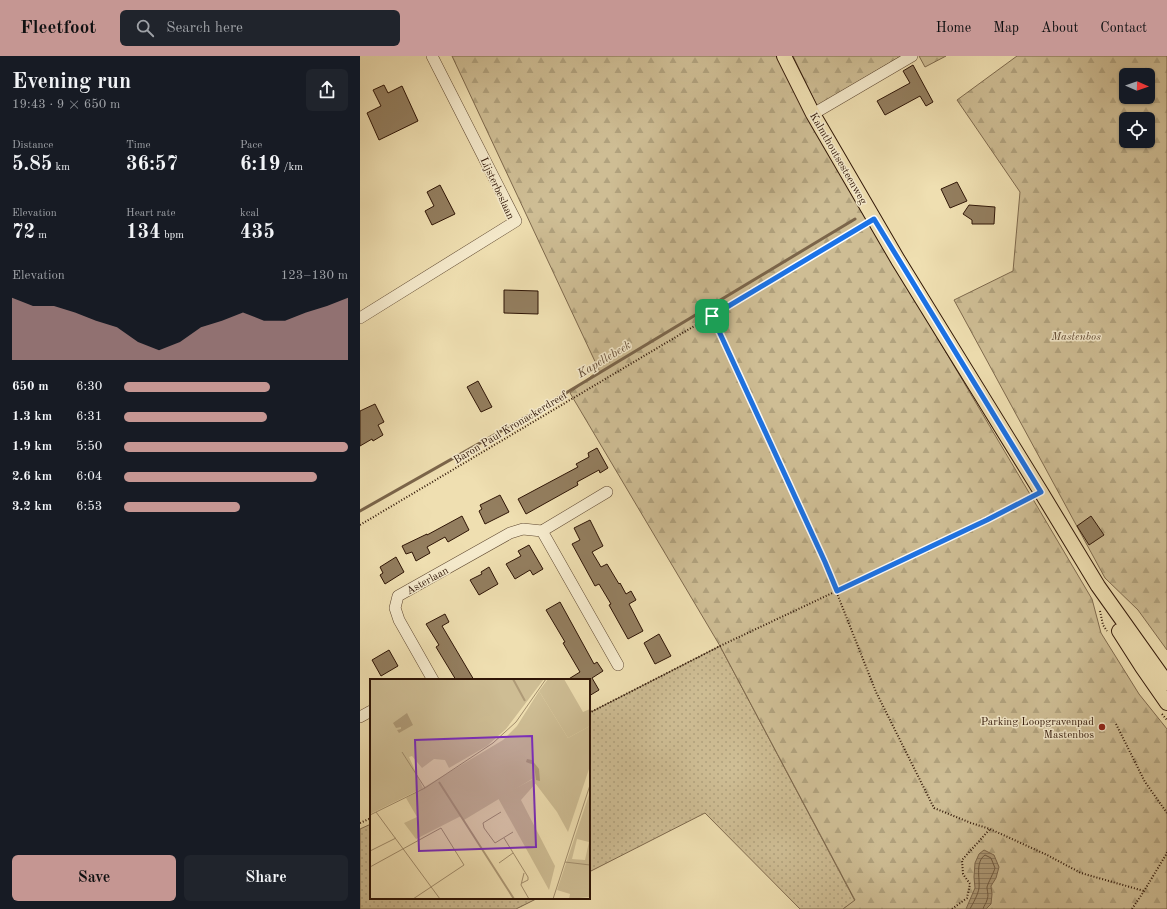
<!DOCTYPE html>
<html lang="en">
<head>
<meta charset="utf-8">
<style>
	:root { --surface:#171b24; --page:#20242c; --text:#f1f3f6; --muted:#9ea1a6; --accent:#c59692 }
	body { margin:0; font-family:"Old Standard TT",serif; background:var(--page); color:var(--text); height:100vh; display:flex; flex-direction:column; font-size:15px; white-space:nowrap }
	* { box-sizing:border-box; margin:0 }
	p { font-size:13px; color:var(--muted) }
	.icon { flex:none; width:22px; height:22px; fill:none; stroke:currentColor; stroke-width:2; stroke-linecap:round; stroke-linejoin:round }
	.map { position:relative; flex:1; overflow:hidden }
	.details { display:flex; flex-direction:column; background:var(--surface); width:360px }
	.details>* { flex:none }
	.needle { width:26px; rotate:92deg }
	.tools { position:absolute; left:759px; top:12px; display:grid; gap:8px }
	.tools a { display:grid; place-items:center; width:36px; height:36px; border-radius:6px; background:var(--surface); box-shadow:0 1px 3px #0004; font-size:20px }
	.pin { position:absolute; display:grid; place-items:center; width:34px; height:34px; color:#fff; margin:-17px; border-radius:8px; box-shadow:0 2px 6px #0006 }
	.round { display:grid; place-items:center; flex:none; width:42px; height:42px; border-radius:6px; background:var(--page) }
	.headline { display:flex; align-items:center; justify-content:space-between; height:68px; padding:0 12px }
	h1 { font-size:22px; font-weight:700; line-height:30px }
	.stats { display:grid; grid-template-columns:repeat(3,1fr); gap:6px; height:68px; padding:4px 12px }
	.stats div { display:grid; align-content:center }
	.stats b { font-size:20px; font-weight:700 }
	.stats small { font-size:11px; font-weight:400 }
	.stats p { font-size:11px }
	.chart { height:112px; padding:8px 12px }
	.chart p { display:flex; justify-content:space-between }
	.chart svg { width:100%; height:72px; margin-top:4px; fill:var(--accent); opacity:.7 }
	.primary-button { display:flex; gap:8px; margin-top:auto; padding:8px 12px }
	.primary-button a { flex:1; height:46px; border-radius:6px; background:var(--accent); color:#111; font-size:16px; font-weight:700; line-height:46px; text-align:center }
	.primary-button a+a { background:var(--page); color:var(--text) }
	ul { padding:0 12px; list-style:none; font-size:13px }
	li { display:grid; grid-template-columns:64px 48px 1fr; align-items:center; height:30px }
	li i { height:10px; border-radius:5px; background:var(--accent) }
	header { display:flex; align-items:center; gap:24px; box-sizing:border-box; height:56px; padding:0 20px; background:var(--accent); color:#111 }
	header strong { font-size:19px }
	nav { display:flex; gap:22px; margin-inline-start:auto; font-size:14px }
	.search { width:280px; height:36px; background:var(--page); display:flex; align-items:center; gap:10px; box-sizing:border-box; padding:0 14px; border-radius:6px; color:var(--muted); font-size:15px }
	main { display:flex; flex:1; min-height:0 }
	.map>svg:first-child { display:block }
</style>
</head>
<body>
<header>
<strong>Fleetfoot</strong>
<div class="search"><svg class="icon" aria-label="search" viewBox="0 0 24 24"><circle cx="10" cy="10" r="6"/><path d="M15 15l6 6"/></svg>Search here</div>
<nav><a>Home</a><a>Map</a><a>About</a><a>Contact</a></nav>
</header>
<main>
<section class="details">
<div class="headline"><div><h1>Evening run</h1><p>19:43 · 9 × 650 m</p></div><a class="round"><svg class="icon" aria-label="share" viewBox="0 0 24 24"><path d="M12 15V3M7 8l5-5 5 5M5 13v7h14v-7"/></svg></a></div>
<div class="stats">
<div><p>Distance</p><b>5.85<small> km</small></b></div>
<div><p>Time</p><b>36:57</b></div>
<div><p>Pace</p><b>6:19<small> /km</small></b></div>
</div>
<div class="stats">
<div><p>Elevation</p><b>72<small> m</small></b></div>
<div><p>Heart rate</p><b>134<small> bpm</small></b></div>
<div><p>kcal</p><b>435</b></div>
</div>
<div class="chart"><p><span>Elevation</span>123–130 m</p>
<svg viewBox="0 0 160 44" preserveAspectRatio="none"><path d="M0 44V6L10 11L20 11L30 15L40 20L50 24L60 33L70 38L80 33L90 24L100 20L110 15L120 20L130 20L140 15L150 11L160 6V44z"/></svg>
</div>
<ul>
<li><b>650 m</b>6:30<i style="width:65%"></i></li>
<li><b>1.3 km</b>6:31<i style="width:64%"></i></li>
<li><b>1.9 km</b>5:50<i style="width:100%"></i></li>
<li><b>2.6 km</b>6:04<i style="width:86%"></i></li>
<li><b>3.2 km</b>6:53<i style="width:52%"></i></li>
</ul>
<div class="primary-button"><a>Save</a><a>Share</a></div>
</section>
<div class="map">
<svg width="807" height="853" viewBox="0 0 807 853">
	<defs>
		<pattern id="grass-dots" width="8" height="8" patternUnits="userSpaceOnUse"><rect width="8" height="8" fill="#cebd94"/><path d="M2 2h.1M6 6h.1" fill="none" stroke="#b1a27e" stroke-width="1.8" stroke-linecap="round"/></pattern>
		<pattern id="forest-firs" width="22" height="20" patternUnits="userSpaceOnUse"><rect width="22" height="20" fill="#cebd94"/><path d="M5 1l3.5 6h-7zM16 11l3.5 6h-7z" fill="#b1a27e"/></pattern>
		<pattern id="water-rules" width="6" height="5" patternUnits="userSpaceOnUse"><rect width="6" height="5" fill="#ae9a77"/><path d="M0 2.5h6" fill="none" stroke="#8e7c60"/></pattern>
	</defs>
	<rect width="100%" height="100%" fill="#efdfb1"/>
	<filter id="stains"><feTurbulence type="fractalNoise" baseFrequency=".005" numOctaves="4"/><feColorMatrix values="0 0 0 0 .2 0 0 0 0 .09 0 0 0 0 .02 0 0 0 .5 -.17"/></filter>
	<radialGradient id="worn" r=".72"><stop offset=".6" stop-color="#630" stop-opacity="0"/><stop offset="1" stop-color="#630" stop-opacity=".3"/></radialGradient>
	<path fill="url(#grass-dots)" stroke="#7e694d" d="M360 590 495 845 483 853H440L345 757 229 816V657Z
		M11 768V842H178L156 853H0V773Z"/>
	<path fill="url(#forest-firs)" stroke="#7e694d" fill-rule="evenodd" d="M92 0H420L516 178 732 543 741 577 779 638 807 673V853H483L495 844 360 590 210 337 239 314Z
		M433 0H541L457 50Z
		M559 0H586L565 11Z
		M657 0H807V594L778 554 745 522 594 244 653 215 660 136 597 44ZM766 19H788V41H766ZM766 63H788V85H766Z"/>
	<path fill="url(#water-rules)" stroke="#7b654a" d="M624 794 634 799 639 811 636 822 631 830 632 838 631 848 626 853H606L615 832 614 821 615 807 619 798Z"/>
	<g fill="none" stroke-linecap="round" stroke-linejoin="round">
		<path stroke="#6e583e" stroke-width="1" d="M610 853C613 847 618 839 619 832 620 822 615 806 625 799L631 802 635 812C634 816 628 827 627 831 627 835 629 839 627 844 626 848 624 849 623 853"/>
		<path stroke="#7b654a" stroke-width="3" d="M0 455 171 358 495 163"/>
	</g>
	<path fill="#937e5f" stroke="#2f1506" d="M553 9 573 46 566 50 560 40 525 59 517 45 550 27 543 15Z
		M24 29 28 37 42 30 58 65 19 84 7 57 21 50 13 34Z
		M597 126 607 145 590 152 581 133Z
		M80 129 95 158 72 169 65 155 74 150 67 136Z
		M609 149 635 151 634 168H612V164L603 158Z
		M144 234 178 235V258L144 257Z
		M118 325 132 351 121 356 107 331Z
		M15 348 24 366 18 369 23 379 13 385 12 383 0 390V355Z
		M237 392 248 412 240 417 239 414 217 426 218 429 166 458 158 443 218 411 216 408 229 401 228 397Z
		M140 439 149 456 125 468 119 455 122 453 120 449Z
		M102 460 109 474 88 486 85 481 67 491 70 497 56 505 52 496 46 498 42 490 67 478V479Z
		M731 460 744 479 729 489 717 470Z
		M230 464 243 490 232 496 241 511 247 508 259 528 260 527 266 538 271 535 276 544 269 548 283 575 268 583 249 549 251 548 239 528 235 530 212 488 220 484 214 472Z
		M169 489 183 513 173 519 170 514 155 523 146 508 161 500 158 495Z
		M36 501 44 516 25 528 20 519 23 517 20 511Z
		M129 511 138 528 119 539 110 524 122 518 121 516Z
		M200 546 234 608 237 606 243 615 232 622 239 634 229 640V623L207 624 220 616 203 587 205 586 186 554Z
		M85 558 89 566 82 570 114 624H96L76 591 79 589 66 568Z
		M299 578 311 600 295 608 284 587Z
		M29 594 38 610 21 620 12 604Z"/>
	<g fill="none" stroke-linecap="round" stroke-linejoin="round">
		<defs>
			<path id="minor" d="M453 58 552 0
				M0 262 156 165 72 0
				M182 475 247 436
				M73 624 39 564 35 552 38 540 150 477 163 473 182 475 258 609
				M0 661 11 655"/>
			<path id="major" d="M424 0 453 58 538 204 681 436 738 530 807 627
				M759 575 782 611 807 647"/>
		</defs>
		<use href="#minor" stroke="#5f4831" stroke-width="12"/>
		<use href="#major" stroke="#2f1506" stroke-width="16"/>
		<path stroke="#2f1506" stroke-width="2" stroke-dasharray="1 2" stroke-linecap="butt" d="M352 260 465 507 516 636 574 752 611 767 630 773 687 799 721 817 784 835
			M0 469 504 169
			M740 555 743 569 747 575
			M229 657 360 590 627 464 671 441
			M802 658 807 664
			M756 668 785 726 807 757
			M0 767 11 762
			M592 853 607 842 610 828 603 818 602 804 630 773
			M772 853 784 835 807 797V794"/>
		<use href="#minor" stroke="#f5eacc" stroke-width="11"/>
		<use href="#major" stroke="#efdfb1" stroke-width="14"/>
	</g>
	<g fill="none" stroke-linecap="round" stroke-linejoin="round">
		<defs>
			<path id="route" d="M514 163 681 436 627 464 477 535 465 506 352 260Z"/>
		</defs>
		<use href="#route" stroke="#fff" stroke-width="8"/>
		<use href="#route" stroke="#1a73e8" stroke-width="5"/>
	</g>
	<circle fill="#8f2418" stroke="#f5eacc" stroke-width="1.5" cx="742" cy="671" r="4"/>
	<g text-anchor="middle" stroke-width="3" stroke-linejoin="round" paint-order="stroke">
		<g font-size="11" fill="#2f1506" stroke="#f5eacc">
			<text transform="translate(479 102) rotate(60)" y="4">Kalmthoutsesteenweg</text>
			<text transform="translate(138 132) rotate(65)" y="4">Lijsterbeslaan</text>
			<text transform="translate(150 371) rotate(-31)" y="4">Baron Paul Kronackerdreef</text>
			<text transform="translate(67 524) rotate(-29)" y="4">Asterlaan</text>
		</g>
		<g font-size="11" font-style="italic" fill="#5f4731" stroke="#f5eacc">
			<text x="716" y="284">Mastenbos</text>
		</g>
		<g font-size="11" fill="#2f1506" stroke="#f5eacc" text-anchor="end">
			<text x="734" y="669">Parking Loopgravenpad<tspan x="734" dy="13">Mastenbos</tspan></text>
		</g>
		<g font-size="12" font-style="italic" fill="#624a33" stroke="#f5eacc">
			<text transform="translate(244 303) rotate(-31)" y="4">Kapellebeek</text>
		</g>
	</g>
	<g transform="translate(10 623)">
		<rect width="220" height="220" fill="#efdfb1"/>
		<path d="M178 0H194L213 33 220 30V47L198 59 169 12ZM163 100 166 104 151 121 185 187 179 211 128 119Z" fill="#cebd94"/>
		<path d="M0 0H174L136 50 117 67 79 89 75 81 64 80 52 89 42 77 39 78 53 109 0 135ZM169 12 198 59 220 47V87L198 153 187 133 162 100 94 141 91 137 46 160 34 144 47 138 36 119 133 61 147 47ZM220 113V218L199 220 200 215 187 211ZM207 160 219 163 215 181 202 180Z" fill="#cebd94" fill-rule="evenodd"/>
		<path d="M37 34 43 46 29 54 27 51 31 50V48L26 49 23 44ZM157 80 162 81 169 90 170 102 166 101 164 86 156 83Z" fill="#ae9a77"/>
		<path fill="none" stroke="#ae9a77" stroke-width="2" d="M143 0 155 22M69 103 144 220"/>
		<path fill="none" stroke="#a28e6d" stroke-width="1" d="M32 73 55 109M6 133 70 220M131 133 113 144 114 149 125 164 143 153M0 136 55 109 123 64 146 43 176 0M134 159 158 198V201L152 204M0 172 26 159M195 183 220 186M129 184 143 174M0 188 71 149 94 186 43 220M154 194 151 206 159 220M183 220 220 106"/>
		<path fill="#7b2cbf" fill-opacity="0.15" stroke="#7b2cbf" stroke-width="2" d="M162 57 166 168 49 172 45 61Z"/>
		<rect width="220" height="220" fill="none" stroke="#2f1506" stroke-width="2"/>
	</g>
	<rect width="100%" height="100%" filter="url(#stains)"/>
	<rect width="100%" height="100%" fill="url(#worn)"/>
</svg>
<div class="tools">
<a><svg class="needle" viewBox="-14 -14 28 28"><path d="M0-13l5 13h-10z" fill="#e53935"/><path d="M0 13l5-13h-10z" fill="#9ea1a6"/></svg></a>
<a><svg class="icon" aria-label="locate" viewBox="0 0 24 24"><circle cx="12" cy="12" r="6"/><path d="M12 2v4M12 18v4M2 12h4M18 12h4"/></svg></a>
</div>
<div class="pin" style="left:352px;top:260px;background:#1e9e55"><svg class="icon" aria-label="arrive" viewBox="0 0 24 24"><path d="M6 21V4h12l-3 4 3 4H6"/></svg></div>
</div>
</main>
</body>
</html>
